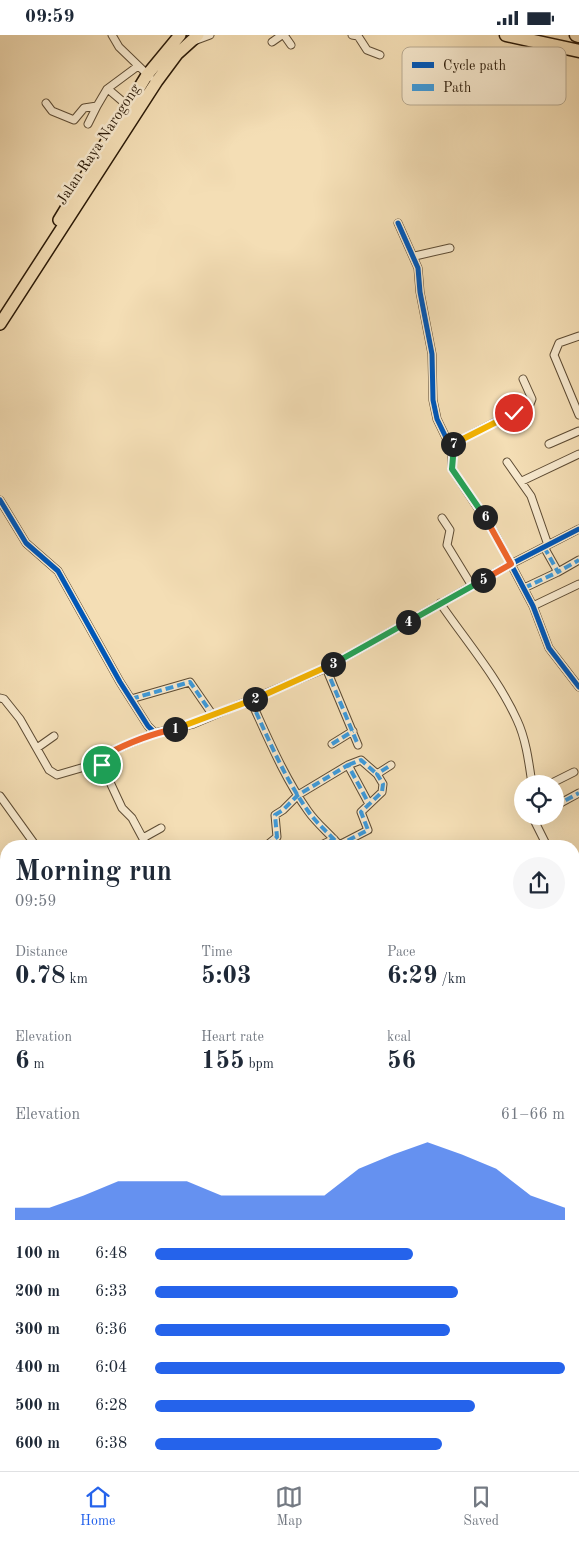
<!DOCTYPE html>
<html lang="en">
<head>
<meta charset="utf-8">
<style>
	:root { --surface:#fff; --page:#f6f6f7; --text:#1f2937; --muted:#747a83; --line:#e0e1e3; --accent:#2563eb }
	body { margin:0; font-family:"Old Standard TT",serif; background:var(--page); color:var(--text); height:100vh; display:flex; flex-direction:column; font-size:19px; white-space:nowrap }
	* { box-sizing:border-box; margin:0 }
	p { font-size:16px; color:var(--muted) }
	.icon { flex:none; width:28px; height:28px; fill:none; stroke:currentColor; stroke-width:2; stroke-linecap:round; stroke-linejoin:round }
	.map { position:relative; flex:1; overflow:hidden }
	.details { position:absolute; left:0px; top:805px; width:580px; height:631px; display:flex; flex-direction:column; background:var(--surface); border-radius:20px 20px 0 0; box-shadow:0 5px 20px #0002 }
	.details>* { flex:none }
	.tools { position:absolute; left:514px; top:740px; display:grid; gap:10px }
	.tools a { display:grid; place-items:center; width:50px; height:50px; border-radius:50%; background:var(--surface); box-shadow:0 5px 20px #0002; font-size:25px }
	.pin { position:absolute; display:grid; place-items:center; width:42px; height:42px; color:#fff; margin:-21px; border:2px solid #fff; border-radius:50%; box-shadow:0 1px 5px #0007 }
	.km { position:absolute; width:25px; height:25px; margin:-12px; border-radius:50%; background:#222; color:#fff; font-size:14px; line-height:25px; text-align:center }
	.round { display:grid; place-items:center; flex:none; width:52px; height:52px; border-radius:26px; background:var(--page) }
	.overview { display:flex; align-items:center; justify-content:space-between; height:85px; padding:0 15px }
	h1 { font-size:28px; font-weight:600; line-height:38px }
	.metrics { display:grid; grid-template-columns:repeat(3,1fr); gap:8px; height:85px; padding:5px 15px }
	.metrics div { display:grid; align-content:center }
	.metrics b { font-size:25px; font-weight:600 }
	.metrics small { font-size:14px; font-weight:400 }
	.metrics p { font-size:14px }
	.chart { height:140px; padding:10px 15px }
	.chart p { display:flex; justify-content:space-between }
	.chart svg { width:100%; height:90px; margin-top:5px; fill:var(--accent); opacity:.7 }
	ul { padding:0 15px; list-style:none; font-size:16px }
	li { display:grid; grid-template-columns:80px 60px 1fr; align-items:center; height:38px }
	li i { height:12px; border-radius:6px; background:var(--accent) }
	.status { display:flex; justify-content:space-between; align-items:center; height:35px; padding:0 25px; background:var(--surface); direction:ltr }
	.status svg { height:14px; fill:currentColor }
	.dock { display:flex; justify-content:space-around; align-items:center; height:70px; border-top:1px solid var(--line); background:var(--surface); font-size:14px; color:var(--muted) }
	.dock a { display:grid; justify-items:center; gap:2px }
	.dock .current { color:var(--accent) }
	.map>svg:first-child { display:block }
</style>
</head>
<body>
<div class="status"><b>09:59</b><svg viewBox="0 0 49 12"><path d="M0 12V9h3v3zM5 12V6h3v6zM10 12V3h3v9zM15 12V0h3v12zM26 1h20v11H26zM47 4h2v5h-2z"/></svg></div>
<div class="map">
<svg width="579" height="1436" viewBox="0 0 579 1436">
	<rect width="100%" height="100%" fill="#f4deb5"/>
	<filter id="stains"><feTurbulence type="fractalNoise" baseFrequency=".004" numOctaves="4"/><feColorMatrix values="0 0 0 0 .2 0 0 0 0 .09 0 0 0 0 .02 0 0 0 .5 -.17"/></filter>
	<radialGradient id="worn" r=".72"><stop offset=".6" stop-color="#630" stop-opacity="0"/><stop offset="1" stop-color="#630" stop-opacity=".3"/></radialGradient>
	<path fill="#948062" stroke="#2b1a08" d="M43 1430H68L67 1436H42Z"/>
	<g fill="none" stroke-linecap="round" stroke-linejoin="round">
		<defs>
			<path id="minor" d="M112 0 119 12 150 42
				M284 0 291 10
				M352 0 358 1 367 15 380 20
				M194 6 210 0
				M272 7 282 0
				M108 54 128 71
				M46 68 52 76 74 85 84 73 97 71 107 54 138 31
				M88 89 97 71
				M398 188 418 233 420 257 432 319 433 365 437 384 452 415V434L495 499 533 571 549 613 579 652
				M415 221 450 213
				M579 301 559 308 554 320 579 380
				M549 409 579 396
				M451 410 530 369 532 364 523 344
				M507 427 531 461 548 510
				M522 446 579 419
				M0 465 26 508 58 536 120 647 148 691 155 698 193 689 326 633 511 529 579 494
				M442 483 450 495 447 510 472 551
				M544 512 558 537 579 525
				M524 553 558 537
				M440 568C466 606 498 643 517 685 526 704 529 728 532 749
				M533 571 579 549
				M326 633 358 710
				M0 663 4 664 20 684 49 735 57 740 102 727
				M131 664 190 647 212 679
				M251 666C268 703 284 742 308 776 317 789 329 798 339 810L368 795 361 777 382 757 383 749 377 739 391 730
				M332 709 353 696
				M37 713 54 701
				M348 730 361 725 377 739
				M550 749 574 737
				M0 761 36 811
				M555 771 579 758
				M532 781 547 811
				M143 803 161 793
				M147 811 132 783 122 773 102 730V723L119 713 155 698
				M266 811 277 802 275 780 283 775 298 760 348 730 369 769
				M319 811 334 804
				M574 848 579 853
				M574 1058 579 1050
				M574 1137 579 1139
				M574 1146 579 1149
				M0 1188H6
				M574 1241 579 1248
				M574 1268 579 1274
				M574 1296 579 1300
				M0 1363 6 1367
				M23 1431 24 1430
				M480 1436 483 1430"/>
			<path id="tertiary" d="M574 1211 579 1207"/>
			<path id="secondary" d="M0 1314 6 1315
				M574 1428 579 1429"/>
			<path id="primary" d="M59 185 147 40 180 0
				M0 289 157 46 177 19 198 0"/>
			<path id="motorway" d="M506 0 579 16
				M576 0 579 1"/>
		</defs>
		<use href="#minor" stroke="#5d4b33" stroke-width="9"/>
		<use href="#tertiary" stroke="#5d4b33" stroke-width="11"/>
		<use href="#secondary" stroke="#2b1a08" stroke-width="12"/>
		<use href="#primary" stroke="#2b1a08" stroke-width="14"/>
		<use href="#motorway" stroke="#2b1a08" stroke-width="15"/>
		<use href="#minor" stroke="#f8eacf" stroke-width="7"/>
		<use href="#tertiary" stroke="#f8eacf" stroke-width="9"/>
		<use href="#secondary" stroke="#f8eacf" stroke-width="10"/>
		<use href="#primary" stroke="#f4deb5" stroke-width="11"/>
		<use href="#motorway" stroke="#f4deb5" stroke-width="12"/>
		<path stroke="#3d9bdd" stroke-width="4" stroke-dasharray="8 4" stroke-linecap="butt" d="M544 512 558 537 579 525
			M524 553 558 537
			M326 633 358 710
			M131 664 190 647 212 679
			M251 666C268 703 284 742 308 776 317 789 329 798 339 810L368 795 361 777 382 757 383 749 377 739 391 730
			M332 709 353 696
			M105 720 155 698
			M348 730 361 725 377 739
			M555 771 579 758
			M533 783 536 781
			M266 811 277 802 275 780 283 775 298 760 348 730 369 769
			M319 811 334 804
			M0 1188H6"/>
		<defs>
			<path id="cycleway" d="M398 188 418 233 420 257 432 319 433 365 437 384 452 415V434L495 499 533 571 549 613 579 652
				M0 465 26 508 58 536 120 647 148 691 155 698 193 689 326 633 511 529 579 494"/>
		</defs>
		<use href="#cycleway" stroke="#f8eacf" stroke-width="8"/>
		<use href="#cycleway" stroke="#0057b8" stroke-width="5"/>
	</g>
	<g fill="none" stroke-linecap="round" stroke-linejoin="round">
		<defs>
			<path id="split-1" d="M102 730 105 720C128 708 149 699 175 694"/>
			<path id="split-2" d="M175 694 255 664"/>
			<path id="split-3" d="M255 664 333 629"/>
			<path id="split-4" d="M333 629 408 587"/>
			<path id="split-5" d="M408 587 483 545"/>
			<path id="split-6" d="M483 545 511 529 485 482"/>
			<path id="split-7" d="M453 409 451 410 453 422 452 434 485 482"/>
			<path id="split-8" d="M453 409 514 378"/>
		</defs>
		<use href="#split-1" stroke="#fff" stroke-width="10"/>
		<use href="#split-2" stroke="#fff" stroke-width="10"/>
		<use href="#split-3" stroke="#fff" stroke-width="10"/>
		<use href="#split-4" stroke="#fff" stroke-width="10"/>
		<use href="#split-5" stroke="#fff" stroke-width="10"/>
		<use href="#split-6" stroke="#fff" stroke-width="10"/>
		<use href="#split-7" stroke="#fff" stroke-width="10"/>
		<use href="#split-8" stroke="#fff" stroke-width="10"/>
		<use href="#split-1" stroke="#f0652b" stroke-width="6"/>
		<use href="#split-2" stroke="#f5b400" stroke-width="6"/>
		<use href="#split-3" stroke="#f5b400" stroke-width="6"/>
		<use href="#split-4" stroke="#22a559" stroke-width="6"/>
		<use href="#split-5" stroke="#22a559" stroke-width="6"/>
		<use href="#split-6" stroke="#f0652b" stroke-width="6"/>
		<use href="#split-7" stroke="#22a559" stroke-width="6"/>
		<use href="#split-8" stroke="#f5b400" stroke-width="6"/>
	</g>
	<g text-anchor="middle" stroke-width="5" stroke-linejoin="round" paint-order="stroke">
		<g font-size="15" fill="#2b1a08" stroke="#f8eacf">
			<text transform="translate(98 109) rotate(-57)" y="5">Jalan Raya Narogong</text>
		</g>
	</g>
	<rect x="402" y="12" width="164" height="58" rx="8" fill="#f8eacf" stroke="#baac93" stroke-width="1"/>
	<rect x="412" y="27" width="22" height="6" fill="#0057b8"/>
	<rect x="412" y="49" width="22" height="7" fill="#3d9bdd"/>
	<g font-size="14" fill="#2b1a08">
		<text x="443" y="35">Cycle path</text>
		<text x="443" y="57">Path</text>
	</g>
	<rect width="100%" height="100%" filter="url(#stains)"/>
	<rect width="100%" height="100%" fill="url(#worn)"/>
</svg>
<div class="tools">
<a><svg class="icon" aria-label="locate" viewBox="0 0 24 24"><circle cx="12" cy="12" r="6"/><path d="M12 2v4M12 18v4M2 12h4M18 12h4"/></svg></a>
</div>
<div class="pin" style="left:102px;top:730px;background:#1e9e55"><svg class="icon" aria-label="arrive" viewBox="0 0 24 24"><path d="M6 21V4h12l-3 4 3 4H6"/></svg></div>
<div class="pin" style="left:514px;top:378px;background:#d93025"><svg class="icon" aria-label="check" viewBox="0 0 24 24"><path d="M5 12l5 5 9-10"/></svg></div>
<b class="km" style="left:175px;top:694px">1</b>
<b class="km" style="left:255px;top:664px">2</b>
<b class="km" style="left:333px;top:629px">3</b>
<b class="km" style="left:408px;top:587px">4</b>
<b class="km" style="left:483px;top:545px">5</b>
<b class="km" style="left:485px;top:482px">6</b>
<b class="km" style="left:453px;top:409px">7</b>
<section class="details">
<div class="overview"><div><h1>Morning run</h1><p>09:59</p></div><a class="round"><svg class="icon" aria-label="share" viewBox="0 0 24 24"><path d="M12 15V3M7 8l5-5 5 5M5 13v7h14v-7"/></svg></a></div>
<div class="metrics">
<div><p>Distance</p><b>0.78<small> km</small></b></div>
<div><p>Time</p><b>5:03</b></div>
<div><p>Pace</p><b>6:29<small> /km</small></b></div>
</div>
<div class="metrics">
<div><p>Elevation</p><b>6<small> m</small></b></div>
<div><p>Heart rate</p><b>155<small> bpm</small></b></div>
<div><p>kcal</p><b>56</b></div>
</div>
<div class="chart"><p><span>Elevation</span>61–66 m</p>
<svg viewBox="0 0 160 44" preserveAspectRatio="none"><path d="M0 44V38L10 38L20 32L30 25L40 25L50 25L60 32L70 32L80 32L90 32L100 19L110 12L120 6L130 12L140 19L150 32L160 38V44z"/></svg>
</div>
<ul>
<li><b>100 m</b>6:48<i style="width:63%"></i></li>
<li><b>200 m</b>6:33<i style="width:74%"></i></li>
<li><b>300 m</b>6:36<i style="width:72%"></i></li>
<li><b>400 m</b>6:04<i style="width:100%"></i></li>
<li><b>500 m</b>6:28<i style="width:78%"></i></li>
<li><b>600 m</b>6:38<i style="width:70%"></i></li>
</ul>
</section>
</div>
<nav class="dock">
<a class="current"><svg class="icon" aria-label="home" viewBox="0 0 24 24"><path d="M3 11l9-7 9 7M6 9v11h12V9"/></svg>Home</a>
<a><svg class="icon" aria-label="map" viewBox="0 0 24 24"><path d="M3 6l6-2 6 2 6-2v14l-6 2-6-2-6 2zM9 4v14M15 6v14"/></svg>Map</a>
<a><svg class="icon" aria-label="saved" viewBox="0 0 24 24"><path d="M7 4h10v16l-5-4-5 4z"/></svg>Saved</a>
</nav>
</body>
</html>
